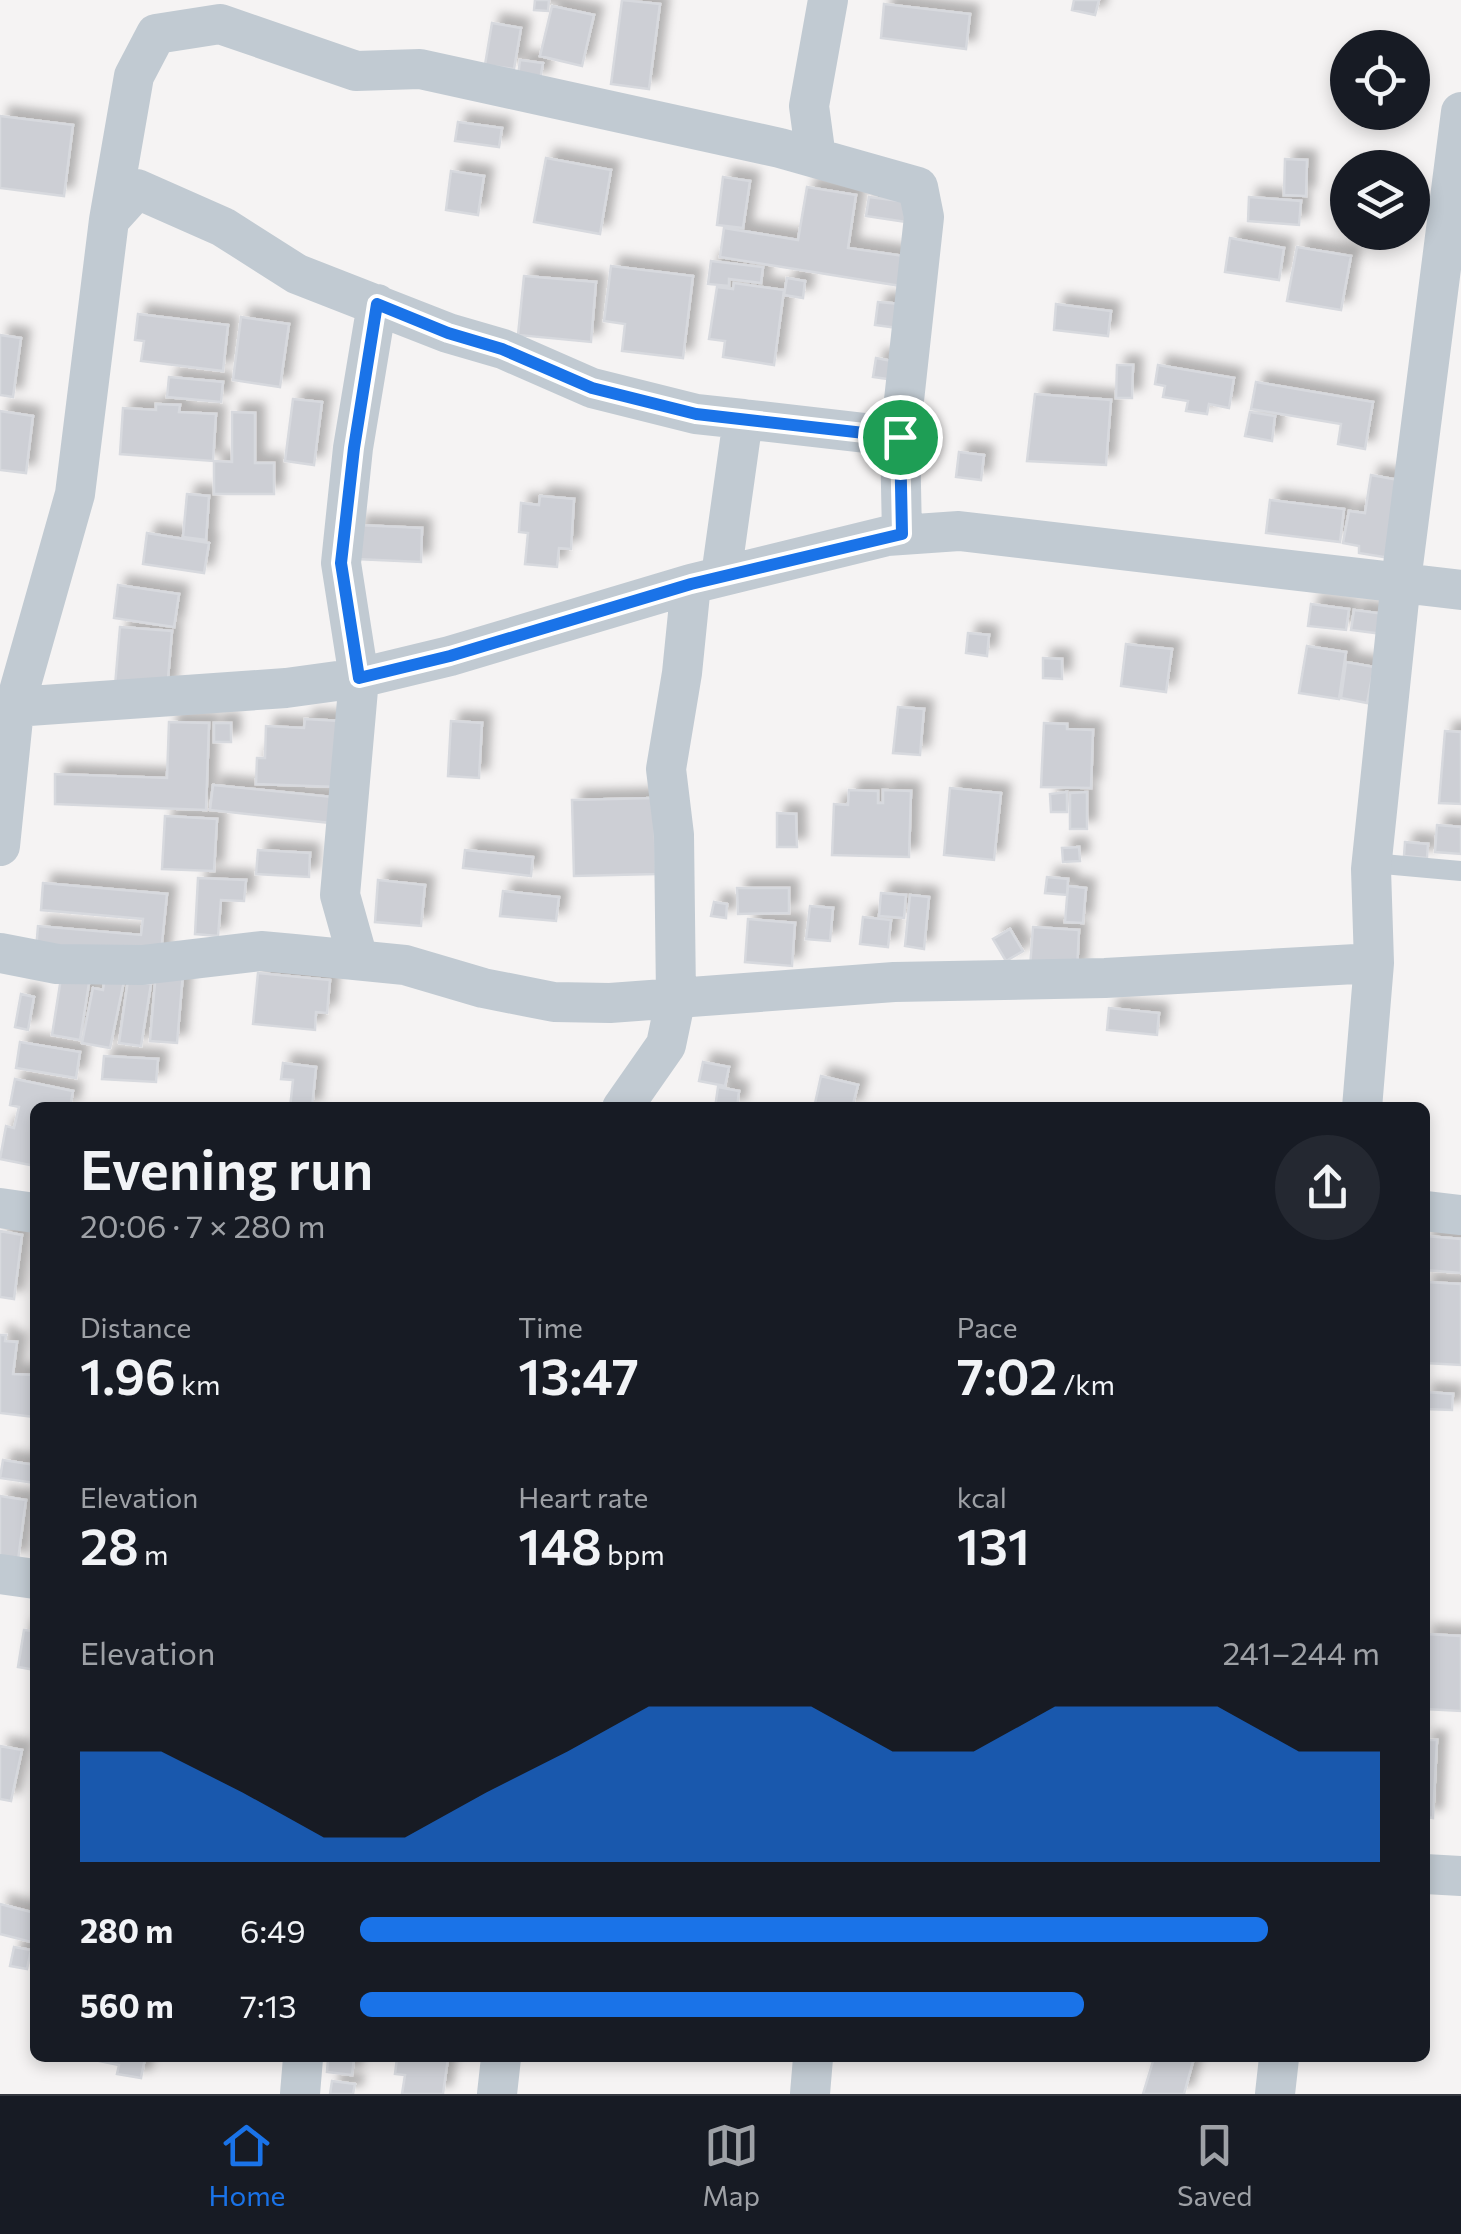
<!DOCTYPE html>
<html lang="en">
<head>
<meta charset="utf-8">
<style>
	:root { --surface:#171b24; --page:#242831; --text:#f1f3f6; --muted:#9ea1a6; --line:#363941; --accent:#1a73e8 }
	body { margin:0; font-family:Commissioner,sans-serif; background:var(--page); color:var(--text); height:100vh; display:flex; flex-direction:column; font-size:38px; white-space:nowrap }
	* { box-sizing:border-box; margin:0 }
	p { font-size:32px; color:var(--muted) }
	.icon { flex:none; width:55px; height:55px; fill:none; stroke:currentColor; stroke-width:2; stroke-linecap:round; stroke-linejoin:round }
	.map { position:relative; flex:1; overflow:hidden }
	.side { position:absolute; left:30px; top:1102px; width:1400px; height:960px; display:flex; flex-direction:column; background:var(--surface); border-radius:15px; box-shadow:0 5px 15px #0003 }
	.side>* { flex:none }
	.tools { position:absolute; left:1330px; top:30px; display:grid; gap:20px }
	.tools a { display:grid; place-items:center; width:100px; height:100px; border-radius:50%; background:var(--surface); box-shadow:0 5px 15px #0003; font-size:50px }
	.pin { position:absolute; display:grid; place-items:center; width:85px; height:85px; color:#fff; margin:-42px; border:5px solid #fff; border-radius:50%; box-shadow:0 2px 10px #0007 }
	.round { display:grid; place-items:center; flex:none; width:105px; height:105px; border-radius:52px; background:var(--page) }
	.overview { display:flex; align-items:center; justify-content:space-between; height:170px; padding:0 50px }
	h1 { font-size:55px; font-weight:600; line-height:75px }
	.metrics { display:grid; grid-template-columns:repeat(3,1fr); gap:15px; height:170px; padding:10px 50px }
	.metrics div { display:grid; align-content:center }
	.metrics b { font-size:50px; font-weight:600 }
	.metrics small { font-size:28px; font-weight:400 }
	.metrics p { font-size:28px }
	.chart { height:280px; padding:20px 50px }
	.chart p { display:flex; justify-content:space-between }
	.chart svg { width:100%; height:180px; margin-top:10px; fill:var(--accent); opacity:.7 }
	ul { padding:0 50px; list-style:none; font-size:32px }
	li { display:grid; grid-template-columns:160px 120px 1fr; align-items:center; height:75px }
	li i { height:25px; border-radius:12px; background:var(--accent) }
	.tab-bar { display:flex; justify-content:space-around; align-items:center; height:140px; border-top:2px solid var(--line); background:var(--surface); font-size:28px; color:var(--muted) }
	.tab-bar a { display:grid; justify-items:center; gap:5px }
	.tab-bar .active { color:var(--accent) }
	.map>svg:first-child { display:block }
</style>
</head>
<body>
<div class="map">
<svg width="1461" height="2094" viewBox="0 0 1461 2094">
	<defs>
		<filter id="shadow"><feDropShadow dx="9" dy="-9" stdDeviation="5" flood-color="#0004"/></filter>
	</defs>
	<rect width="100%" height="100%" fill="#f5f3f3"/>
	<path fill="#cdcfd5" stroke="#d7d9de" stroke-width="2.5" filter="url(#shadow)" d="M535 0H549L548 11 534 10Z
		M622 0 660 4 649 89 611 84Z
		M1074 0H1099L1095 15 1072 10Z
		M884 4 970 14 966 49 881 38Z
		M552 6 594 15 582 66 540 56Z
		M492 23 521 28 514 69 485 65Z
		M520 60 543 63 540 80 518 77Z
		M0 116 73 125 64 196 0 188Z
		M458 122 502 128 499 147 455 141Z
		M546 158 611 170 600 234 534 222Z
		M1285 159 1307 160 1306 196 1284 195Z
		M451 171 484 176 478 215 446 210Z
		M723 177 750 181 743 228 717 225Z
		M807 187 856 195 848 248 911 257 907 287 720 257 724 228 798 240Z
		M869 197 915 203 913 223 866 216Z
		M1249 197 1301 201 1299 225 1248 221Z
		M1230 238 1284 248 1279 280 1225 272Z
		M1297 247 1351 256 1341 310 1287 301Z
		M711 261 763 267 761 283 729 279V286L708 284Z
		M611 266 693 276 683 358 622 351 625 324 604 321Z
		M524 276 596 282 591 342 518 335Z
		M787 278 805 281 803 298 784 295Z
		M734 283 784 290 774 365 723 357 725 341 709 339 717 287 733 289Z
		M878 302 901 304 898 328 875 325Z
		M1056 304 1111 311 1108 336 1054 330Z
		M138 314 228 325 223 371 141 361 144 341 135 340Z
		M241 317 289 324 280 387 233 380Z
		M0 335 21 338 13 397 0 395Z
		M876 358 897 362 895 380 873 377Z
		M1117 365H1133L1132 398H1116Z
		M1158 365 1234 378 1229 408 1209 404 1207 414 1186 411 1188 401 1163 397 1165 386 1155 384Z
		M169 377 223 382 221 402 167 397Z
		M1256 382 1373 402 1365 449 1338 444 1341 424 1251 409Z
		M1035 394 1111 400 1106 465 1027 461Z
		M293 399 322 402 314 465 285 461Z
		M156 404 180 405 179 412 216 414 213 461 120 454 123 408 156 410Z
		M0 411 33 416 26 473 0 470Z
		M232 412 255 413V463H274V494H214V461L232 462Z
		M1250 412 1275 416 1272 441 1245 436Z
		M959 452 984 455 981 480 956 477Z
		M1371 475 1404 481 1390 558 1359 553V546L1343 543 1349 511 1365 513Z
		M187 494 209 496 206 540 183 537Z
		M540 496 574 499 571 549 559 548 557 567 525 564 528 533 519 532 521 503 539 505Z
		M1270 500 1344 509 1340 542 1266 533Z
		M357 525 422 528 421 562 356 559Z
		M147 533 209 543 204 573 143 564Z
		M118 585 179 594 174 627 114 618Z
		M1311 604 1349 609 1346 630 1308 626Z
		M1354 610 1385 614 1383 634 1351 630Z
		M120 627 172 631 167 690 115 686Z
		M968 633 989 635 987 656 966 653Z
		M1126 644 1172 649 1166 692 1121 686Z
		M1307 646 1346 652 1339 699 1299 693Z
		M1043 658 1062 659V679L1043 678Z
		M1346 662 1374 667 1367 703 1341 698Z
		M898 707 924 709 920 755 893 753Z
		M305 719 341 721 338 787 256 784 257 758H265L266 726 304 728Z
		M451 721 482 723 479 778 448 776Z
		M169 722 209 723 206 810 55 804V774L167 778Z
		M214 723H231V742H214Z
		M1044 723 1067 724V729L1093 730 1091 788 1041 787Z
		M1445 731 1461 732V804L1439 803Z
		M213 785 333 797 331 823 210 810Z
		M950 788 1001 793 994 860 944 855Z
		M849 790 878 791V803H883V790L911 791 909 857 832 855 834 804 848 805Z
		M1067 792V812H1051L1050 794Z
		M1087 792V829H1070V793Z
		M654 798 656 874 574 876 572 800Z
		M777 813 796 814 797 847H777Z
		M165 816 217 819 214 871 162 869Z
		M1437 825 1461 827V854L1435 852Z
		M1405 842 1428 844 1427 858 1404 856Z
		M1079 847 1080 861 1063 862 1062 848Z
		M258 850 310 853 309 877 256 874Z
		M465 850 533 857 531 876 463 868Z
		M1047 877 1068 879 1067 895 1045 893Z
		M198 878 246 880 244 901 221 900 218 936 195 934Z
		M378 880 425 885 421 926 375 922Z
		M43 883 167 894 160 962 36 950 38 926 141 935 143 919 41 910Z
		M1068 886 1086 888 1083 923 1065 922Z
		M737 888H789V913L738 914Z
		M503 891 559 897 556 921 500 916Z
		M881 893 906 895 904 918 879 916Z
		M910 895 929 897 924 949 905 946Z
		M714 902 727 904 726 918 711 916Z
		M810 906 833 908 830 941 806 939Z
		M863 917 891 920 888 947 860 944Z
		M748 919 795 923 792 966 745 962Z
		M1033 927 1079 930 1077 971 1030 968Z
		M1010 929 1023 951 1006 961 993 939Z
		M156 971 183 973 177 1043 150 1041Z
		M258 973 330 980 327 1013 316 1012 315 1030 253 1024Z
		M105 977 124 981 110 1048 82 1043 93 988 103 990Z
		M61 978 89 983 80 1040 52 1035Z
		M128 980 151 984 141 1046 119 1043Z
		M21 994 34 997 28 1030 15 1027Z
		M1109 1008 1159 1013 1157 1035 1107 1030Z
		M20 1042 80 1052 76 1078 16 1068Z
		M104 1056 158 1059 156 1082 102 1079Z
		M703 1062 729 1067 725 1086 699 1081Z
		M283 1063 316 1067 312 1108H290L293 1080 281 1079Z
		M821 1076 858 1085 852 1108H814Z
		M15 1079 73 1091 70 1108H35V1166L0 1159 6 1126 14 1128 19 1107 10 1105Z
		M718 1087 739 1091 737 1108H715Z
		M0 1231 22 1235 14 1299 0 1297Z
		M1425 1236 1461 1239V1273L1425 1270Z
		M1425 1282 1461 1284V1365L1425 1363Z
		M0 1335H6L5 1341 17 1342 13 1374 35 1375V1417L0 1413Z
		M1425 1392 1453 1394 1452 1410 1425 1409Z
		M3 1460 35 1465V1483L0 1478Z
		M0 1496 26 1500 18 1560 0 1557Z
		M24 1630 35 1631V1670L18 1667Z
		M1425 1634 1461 1636V1711L1425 1709Z
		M1425 1740H1437L1433 1818 1425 1817Z
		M0 1746 22 1750 11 1801 0 1799Z
		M0 1904 35 1913V1943L0 1934Z
		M14 1947 31 1950 27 1969 10 1966Z
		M94 2058H145L141 2078 117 2074 119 2065 94 2060Z
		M328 2058H354L352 2075 327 2072Z
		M397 2058H448L443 2094H402L405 2075 395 2074Z
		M1154 2058H1194L1184 2094H1143Z
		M332 2081 355 2084 353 2094H330Z"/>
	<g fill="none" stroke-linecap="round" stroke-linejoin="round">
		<path stroke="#c1cad2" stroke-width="20" d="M1372 863 1461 871"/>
		<path stroke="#c1cad2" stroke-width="40" d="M816 158 809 106 828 0
			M109 220 134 76 156 34 220 24 356 71 420 69 780 148 918 187 924 217 900 437 902 535
			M743 419 900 437
			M0 708 286 688 359 678 450 656 691 584 887 536 959 531 1461 590
			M0 846 14 709 75 494 109 220 137 189 223 227 297 274 448 333 503 349 592 388 696 414 743 419 721 576
			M0 953 57 964 142 965 261 951 294 954 405 965 483 988 554 1002 610 1003 894 982 1105 978 1374 963
			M358 959 340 895 359 678 341 563 353 448 377 304
			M622 1108 666 1045 676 997 674 835 666 769 682 673 691 584
			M1362 1108 1374 963 1371 869 1401 581 1461 112
			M0 1208 35 1213
			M1425 1211 1461 1215
			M0 1574 35 1579
			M1425 1874 1461 1876
			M300 2094 303 2058
			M497 2094 501 2058
			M810 2094 813 2058
			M1275 2094 1279 2058"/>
	</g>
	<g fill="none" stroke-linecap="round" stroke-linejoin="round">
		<defs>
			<path id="route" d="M377 304 448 333 502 349 592 388 696 414 900 437 902 534 691 584 450 656 359 678 341 563 354 448Z"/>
		</defs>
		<use href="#route" stroke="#fff" stroke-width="20"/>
		<use href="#route" stroke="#1a73e8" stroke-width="12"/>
	</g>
</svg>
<div class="tools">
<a><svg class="icon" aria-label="locate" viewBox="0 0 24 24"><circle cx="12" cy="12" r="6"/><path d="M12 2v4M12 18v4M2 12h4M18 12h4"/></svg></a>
<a><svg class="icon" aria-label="layers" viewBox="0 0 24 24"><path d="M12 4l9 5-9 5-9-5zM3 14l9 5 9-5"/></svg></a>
</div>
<div class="pin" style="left:900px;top:437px;background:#1e9e55"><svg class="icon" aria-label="arrive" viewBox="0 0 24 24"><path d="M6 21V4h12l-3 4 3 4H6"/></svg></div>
<section class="side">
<div class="overview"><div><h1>Evening run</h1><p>20:06 · 7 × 280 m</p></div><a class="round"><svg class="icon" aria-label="share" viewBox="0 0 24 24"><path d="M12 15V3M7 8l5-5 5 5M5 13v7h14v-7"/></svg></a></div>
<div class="metrics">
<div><p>Distance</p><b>1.96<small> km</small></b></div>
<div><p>Time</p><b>13:47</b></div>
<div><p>Pace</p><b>7:02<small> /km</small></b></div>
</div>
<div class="metrics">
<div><p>Elevation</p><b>28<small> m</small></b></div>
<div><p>Heart rate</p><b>148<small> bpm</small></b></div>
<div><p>kcal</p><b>131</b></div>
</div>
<div class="chart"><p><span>Elevation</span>241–244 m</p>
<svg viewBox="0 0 160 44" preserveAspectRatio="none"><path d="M0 44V17L10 17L20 27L30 38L40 38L50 27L60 17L70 6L80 6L90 6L100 17L110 17L120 6L130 6L140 6L150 17L160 17V44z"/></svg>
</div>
<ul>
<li><b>280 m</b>6:49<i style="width:89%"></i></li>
<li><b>560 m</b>7:13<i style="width:71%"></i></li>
</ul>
</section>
</div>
<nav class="tab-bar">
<a class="active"><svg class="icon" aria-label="home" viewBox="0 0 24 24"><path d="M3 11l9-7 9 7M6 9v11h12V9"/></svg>Home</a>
<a><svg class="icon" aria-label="map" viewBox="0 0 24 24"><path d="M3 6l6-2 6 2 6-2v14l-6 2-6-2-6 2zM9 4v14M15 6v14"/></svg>Map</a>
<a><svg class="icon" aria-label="saved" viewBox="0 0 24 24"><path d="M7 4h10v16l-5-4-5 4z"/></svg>Saved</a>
</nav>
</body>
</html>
